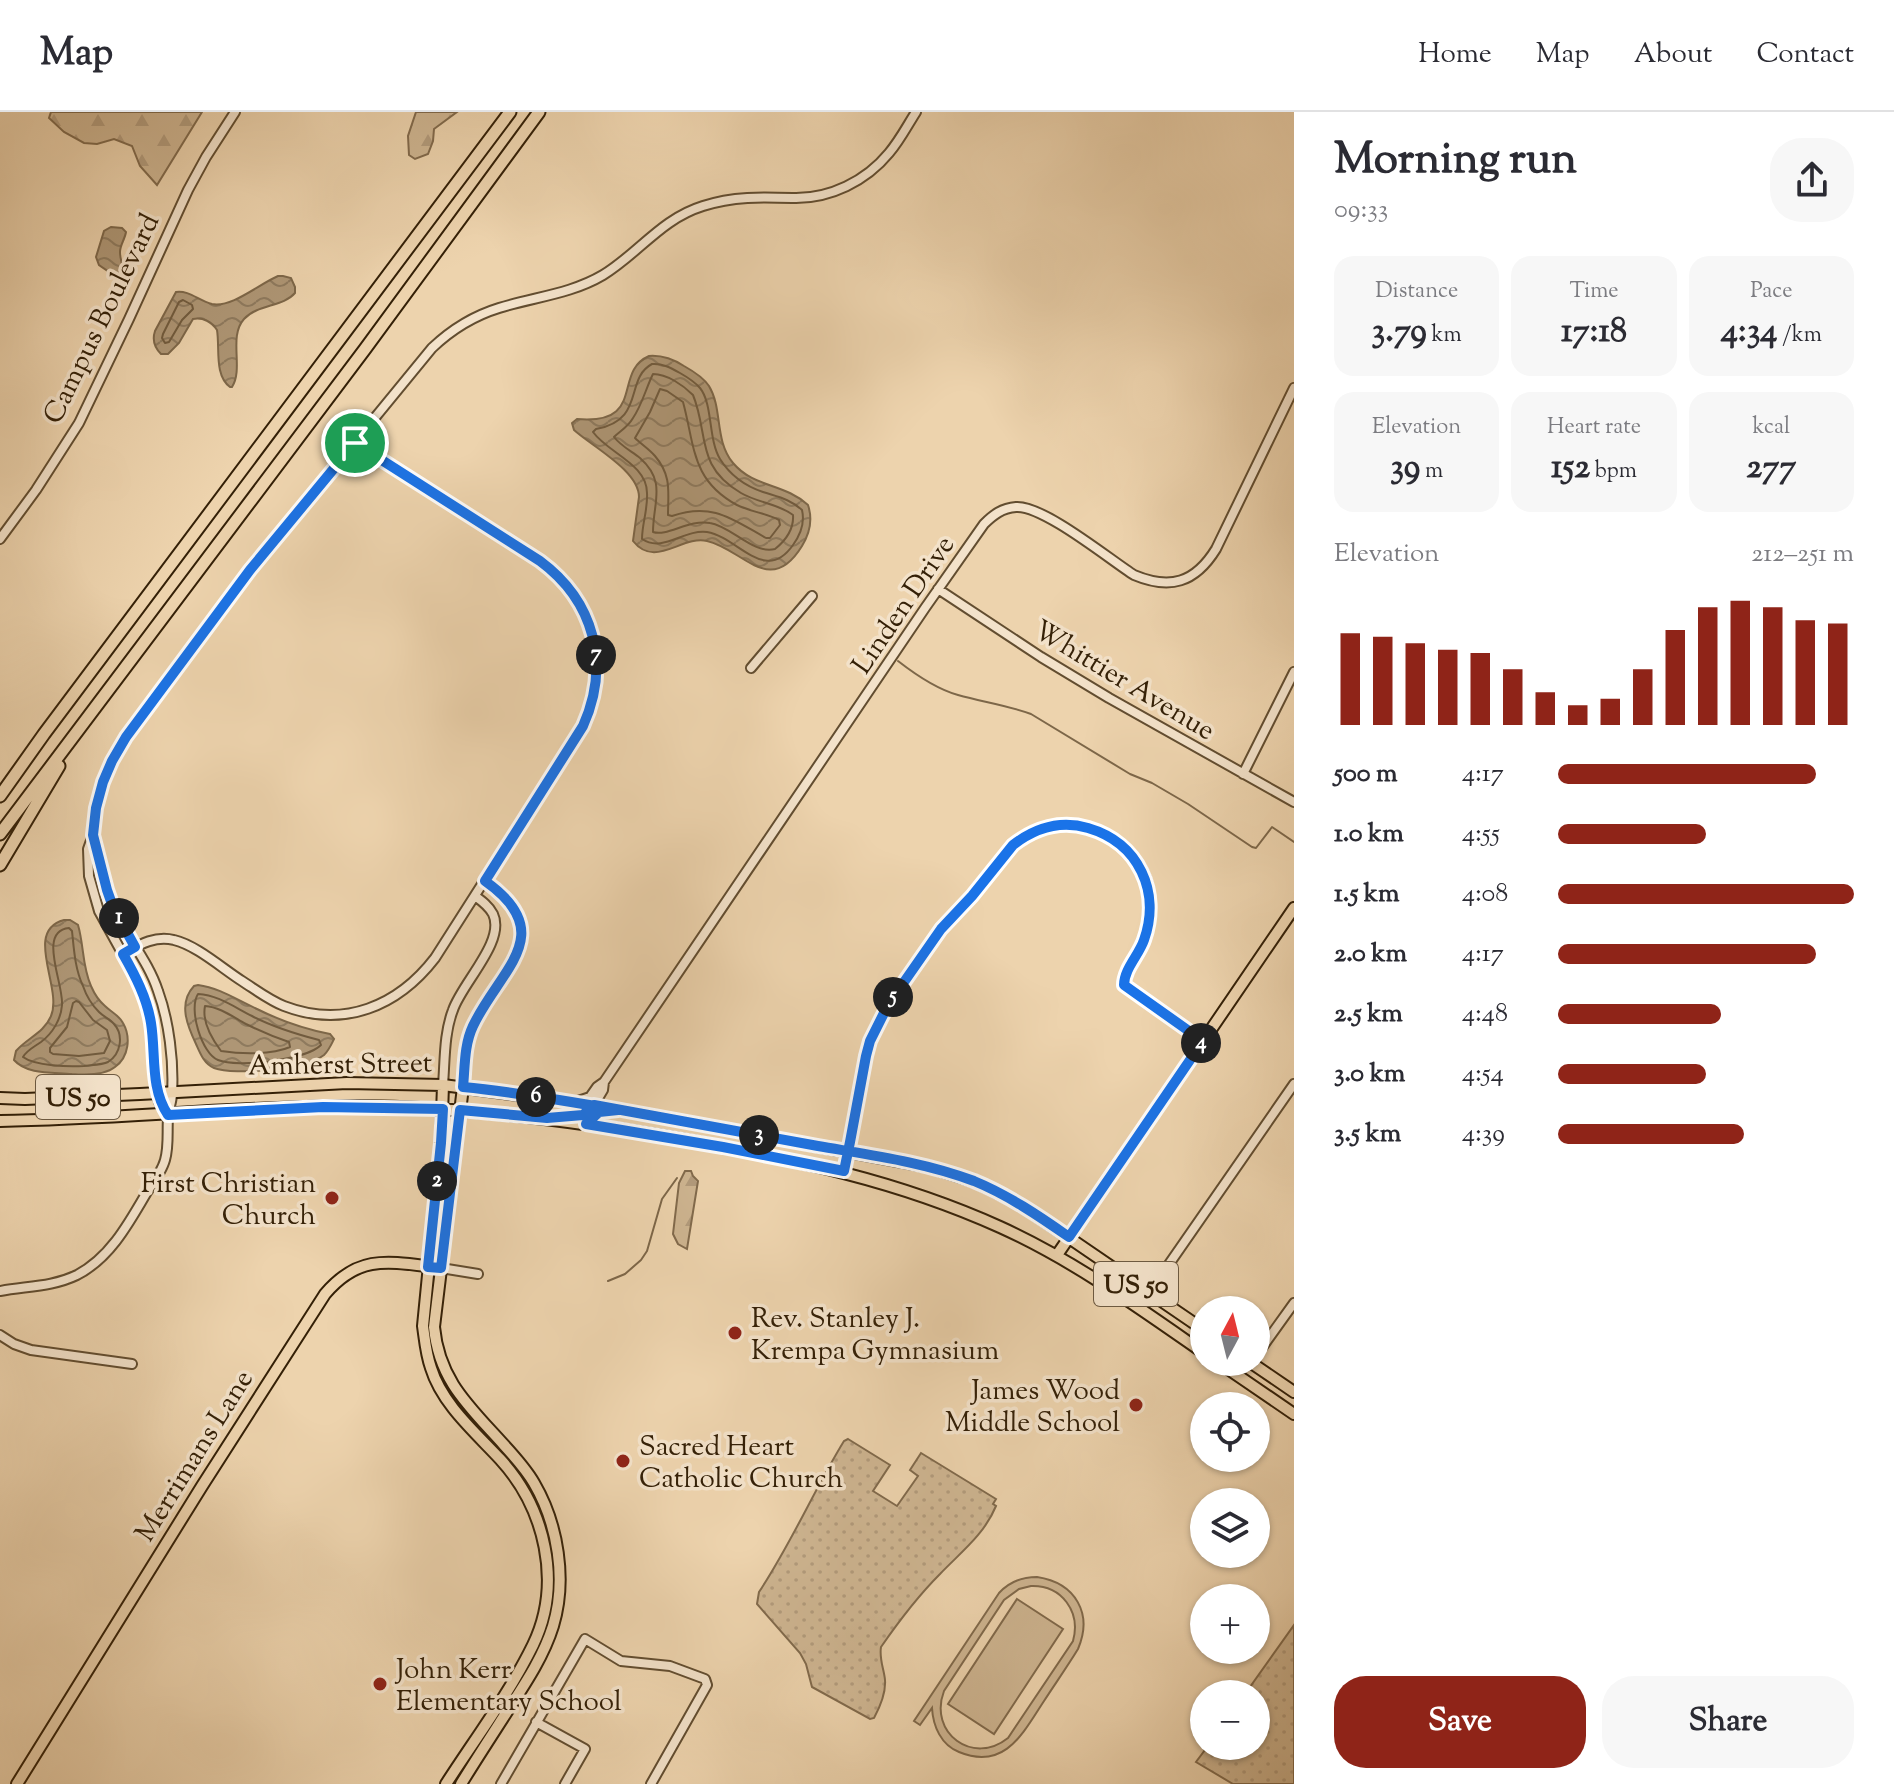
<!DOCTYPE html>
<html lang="en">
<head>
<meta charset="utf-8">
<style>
	:root { --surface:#fff; --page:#f7f7f7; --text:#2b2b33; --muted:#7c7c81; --line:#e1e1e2; --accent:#8f2418 }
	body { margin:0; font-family:"Sorts Mill Goudy",serif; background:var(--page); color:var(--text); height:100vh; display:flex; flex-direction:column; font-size:30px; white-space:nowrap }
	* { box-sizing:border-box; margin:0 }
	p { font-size:26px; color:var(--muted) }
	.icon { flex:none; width:44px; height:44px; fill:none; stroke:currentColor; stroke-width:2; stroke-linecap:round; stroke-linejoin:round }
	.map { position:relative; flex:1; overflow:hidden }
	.details { display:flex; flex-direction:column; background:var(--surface); width:600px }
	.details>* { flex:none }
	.needle { width:52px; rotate:7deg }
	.fabs { position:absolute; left:1190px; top:1184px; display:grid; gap:16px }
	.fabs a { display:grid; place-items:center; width:80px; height:80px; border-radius:50%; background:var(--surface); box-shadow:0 2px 6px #0004; font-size:40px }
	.pin { position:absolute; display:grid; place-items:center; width:68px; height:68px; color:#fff; margin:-34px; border:4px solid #fff; border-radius:50%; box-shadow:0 2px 8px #0007 }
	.km { position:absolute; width:40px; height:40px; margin:-20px; border-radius:50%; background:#222; color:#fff; font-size:22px; line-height:40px; text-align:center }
	.round { display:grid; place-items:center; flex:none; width:84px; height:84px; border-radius:32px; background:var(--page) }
	.head { display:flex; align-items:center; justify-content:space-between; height:136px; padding:0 40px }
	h1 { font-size:44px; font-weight:800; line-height:60px }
	.metrics { display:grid; grid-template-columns:repeat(3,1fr); gap:12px; height:136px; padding:8px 40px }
	.metrics div { display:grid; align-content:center; border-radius:20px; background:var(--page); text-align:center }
	.metrics b { font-size:34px; font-weight:800 }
	.metrics small { font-size:22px; font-weight:400 }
	.metrics p { font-size:22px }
	.chart { height:224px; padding:16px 40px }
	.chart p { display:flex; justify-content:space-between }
	.chart svg { width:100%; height:144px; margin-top:8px; stroke:var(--accent); stroke-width:6 }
	.primary-button { display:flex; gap:16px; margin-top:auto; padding:16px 40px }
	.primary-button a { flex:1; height:92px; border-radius:32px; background:var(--accent); color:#fff; font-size:32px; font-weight:800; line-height:92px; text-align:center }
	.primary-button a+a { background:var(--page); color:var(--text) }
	ul { padding:0 40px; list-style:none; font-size:26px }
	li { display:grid; grid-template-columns:128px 96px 1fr; align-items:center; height:60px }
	li i { height:20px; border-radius:10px; background:var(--accent) }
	header { display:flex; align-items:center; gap:48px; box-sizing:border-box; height:112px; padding:0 40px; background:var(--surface); border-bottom:2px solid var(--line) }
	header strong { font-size:38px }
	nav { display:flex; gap:44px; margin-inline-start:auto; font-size:28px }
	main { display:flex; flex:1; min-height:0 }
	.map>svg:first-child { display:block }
</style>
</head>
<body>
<header>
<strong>Map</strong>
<nav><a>Home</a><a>Map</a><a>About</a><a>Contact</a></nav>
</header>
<main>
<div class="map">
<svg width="1294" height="1672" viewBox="0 0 1294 1672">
	<defs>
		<pattern id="grass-dots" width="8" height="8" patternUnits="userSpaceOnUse" patternTransform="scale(2)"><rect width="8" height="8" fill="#ceb591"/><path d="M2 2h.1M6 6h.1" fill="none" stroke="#b29b7c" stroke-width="1.8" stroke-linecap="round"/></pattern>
		<pattern id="forest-firs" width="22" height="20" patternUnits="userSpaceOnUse" patternTransform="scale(2)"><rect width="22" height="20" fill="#ceb591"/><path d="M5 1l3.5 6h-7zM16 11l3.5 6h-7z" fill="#b29b7c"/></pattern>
		<pattern id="water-waves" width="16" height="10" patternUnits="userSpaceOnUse" patternTransform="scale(2)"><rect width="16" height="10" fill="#ae9675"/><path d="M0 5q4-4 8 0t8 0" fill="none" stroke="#8e7a5e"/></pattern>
	</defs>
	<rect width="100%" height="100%" fill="#edd3ad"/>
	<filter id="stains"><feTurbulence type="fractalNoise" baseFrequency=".0025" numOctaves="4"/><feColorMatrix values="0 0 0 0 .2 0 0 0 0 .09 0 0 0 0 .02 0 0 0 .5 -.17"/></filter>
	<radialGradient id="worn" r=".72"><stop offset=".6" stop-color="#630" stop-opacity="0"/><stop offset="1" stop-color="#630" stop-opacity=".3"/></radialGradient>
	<path fill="url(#grass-dots)" stroke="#816a4c" stroke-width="2" d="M848 1327 890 1353 873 1379 897 1394 918 1364 910 1358 921 1341 996 1387 993 1392 996 1394C984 1423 961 1440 940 1462 918 1484 899 1509 881 1535 879 1547 884 1557 885 1568 886 1581 880 1595 874 1606L870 1607 812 1575 806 1552 800 1541 757 1492 759 1480C791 1432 814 1378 844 1329Z
		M1294 1513V1672H1233L1196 1650 1208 1634H1256V1582H1245Z"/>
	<path fill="url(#forest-firs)" stroke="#816a4c" stroke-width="2" d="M51 0H202L157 73 140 54 132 34 114 27 97 32 84 31 64 20 49 6Z
		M416 0H457L434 17 433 29 428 42 415 47 409 43 408 24Z
		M685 1059H691L693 1064 698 1069 687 1137 678 1132 673 1122 679 1071Z"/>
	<path fill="#ceb591" stroke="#816a4c" stroke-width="2" fill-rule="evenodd" d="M1037 1465C1076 1471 1093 1502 1078 1537 1067 1555 1055 1572 1044 1589 1023 1621 1005 1659 959 1640 941 1633 933 1614 932 1596L920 1613 914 1609 999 1481C1009 1470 1022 1465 1037 1465ZM1031 1474C1062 1473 1081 1500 1073 1529L1008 1626C973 1654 928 1621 944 1579L1004 1488 1019 1477Z
		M1017 1487 1063 1517 994 1622 948 1592Z"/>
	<path fill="url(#water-waves)" stroke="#7d6749" stroke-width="2" d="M111 115 122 116 126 120C125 127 120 133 120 140 120 152 127 155 115 164L99 153 96 145 104 119Z
		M278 164H283L291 166 295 175V181C283 195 258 192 244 207 228 225 244 256 232 275H230C214 263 220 236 217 218 212 210 203 205 193 207L179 231 168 242H161C155 236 152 228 155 219L176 180C189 178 199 189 212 192 232 196 259 172 278 164Z
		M649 244C662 243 673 247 684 254 693 259 703 265 709 274 723 297 714 328 733 351 754 376 784 371 808 393 813 408 810 421 802 434 770 486 743 437 707 429 682 423 655 457 633 429L639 385C639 359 593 335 574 318L572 311 577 307C647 313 612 260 649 244Z
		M64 808H70L78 813C84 833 82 854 91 874 94 881 99 889 105 894 111 900 119 903 123 911 131 925 129 945 115 955 105 963 84 963 72 962 54 960 27 963 14 948L16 939C27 926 44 921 51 904 63 876 23 819 64 808Z
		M198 873C220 876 237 888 257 897 281 909 304 917 330 922L334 927C331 933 329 938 324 943 306 957 235 964 214 956 204 952 200 941 196 932 187 913 178 891 194 874Z"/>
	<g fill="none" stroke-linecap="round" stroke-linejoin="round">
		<path stroke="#715b3e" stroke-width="2" d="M183 188 192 193 193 197 182 208 169 230 165 231 162 226 163 222 179 190Z
			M652 252C662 251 671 256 680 261 687 265 695 270 700 276 713 292 708 327 720 347 730 363 745 374 763 380 778 385 790 387 802 398 805 411 801 422 793 433 765 473 738 425 707 420 684 417 663 441 642 427 642 412 648 397 647 381 647 352 608 341 593 320L596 317C646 308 624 267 652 252Z
			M653 262C667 262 683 273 693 283 709 322 695 354 741 381 758 391 777 391 793 403 794 417 785 429 775 437 754 443 731 414 710 411 689 407 667 425 653 420 653 390 667 370 640 346 631 339 621 334 614 325 620 319 628 315 633 306 642 293 646 276 653 262Z
			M660 277 667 279 683 290C695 334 691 368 737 393 751 400 766 401 779 408L780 413 770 426H766C732 407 712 390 672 404L668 403C668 380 672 364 655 344 649 337 641 332 635 326L650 300Z
			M69 816 72 819C74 838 75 857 83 874 86 883 92 893 99 900 104 905 110 907 114 912 124 923 121 942 108 950 102 953 91 953 84 954 69 955 35 954 23 945 27 938 34 935 41 930 53 921 61 907 62 893 64 872 37 819 69 816Z
			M198 882C218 883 234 895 252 904 273 915 296 922 319 928L321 933C306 948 238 956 218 948 202 942 188 897 198 882Z
			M76 889 79 890 93 908 107 918 110 929 104 941 79 944 53 942 50 940V936L67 915 73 891Z
			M205 894C220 895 233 905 246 912 260 919 274 925 289 930L290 935C272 943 241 942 221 939 212 927 202 909 205 894Z"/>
		<path stroke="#7d6749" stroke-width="2" d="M898 549C916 563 936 577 958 583 983 590 1007 593 1031 602L1130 662 1152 671 1188 692 1252 735 1256 736 1272 715 1294 730
			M608 1169 625 1162 641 1148 647 1139 662 1087 677 1066"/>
		<defs>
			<path id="minor" d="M0 427 36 378 79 311 129 207 188 78 206 45 235 0
				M938 477 1041 545 1109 586 1294 690
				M751 556 812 484
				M1243 662 1294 560
				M123 842C139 833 155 823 174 828 196 833 223 857 242 869 256 878 269 888 284 894 344 917 398 894 435 846L583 614C610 551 594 490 540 449L355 331
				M443 973C445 948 444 921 453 898 462 871 506 829 493 802 489 794 482 789 475 784
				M463 975C465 955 465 933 473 914 500 858 560 821 485 769
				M575 990 590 985 597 975 604 970 925 496 984 412C993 403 1002 396 1016 395 1043 393 1109 447 1134 463 1170 478 1195 471 1216 437L1294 276
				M594 993 603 978 604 970
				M168 1003 159 990 157 981 154 929 145 888 131 857 99 799 89 764 88 737 93 723 96 696 103 670 112 649 126 625 250 458 432 236C451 218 473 204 499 196 534 185 571 182 603 163 639 141 661 107 703 94 733 84 762 85 793 86 830 87 866 69 889 41 900 28 907 14 916 0
				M844 1059C849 1033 854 1007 859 981 862 964 864 945 871 928 880 905 894 885 907 865 918 848 929 831 943 815 952 805 962 795 972 784 990 763 1005 735 1029 722 1064 703 1109 716 1134 746 1156 771 1153 810 1140 838 1134 850 1121 863 1127 876L1203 929
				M441 1156 478 1162
				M0 1179C27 1174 52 1175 77 1163 110 1146 129 1111 147 1080 154 1070 162 1059 165 1048 169 1034 167 1020 168 1006 168 998 172 990 172 982 174 950 169 909 158 879 148 848 125 823 112 793 103 770 102 745 93 723
				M1149 1181 1294 972
				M0 1223 14 1232 31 1238 132 1252
				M1256 1244 1294 1191
				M536 1610 585 1637 565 1672
				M501 1672 585 1527 621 1549 670 1554 705 1567 707 1573 651 1672"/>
			<path id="major" d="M443 973 441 1031 423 1214C425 1228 426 1242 431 1256 442 1292 475 1320 500 1347 545 1396 563 1471 533 1533 509 1582 475 1627 446 1672
				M0 986 25 987 140 982 347 971 443 973 594 993 930 1055 976 1070 1018 1091 1204 1218
				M0 1009C120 1007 239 994 359 994 469 995 577 1009 685 1028 796 1048 896 1068 1000 1115 1073 1148 1138 1195 1204 1241
				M1057 1143 1294 796
				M1119 1178 1142 1188 1146 1187 1149 1181
				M1218 1250 1294 1302
				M1250 1250 1294 1280
				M17 1672 202 1374 325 1182C358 1143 387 1149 433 1155
				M461 1672C477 1646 494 1620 510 1595 527 1569 544 1543 553 1514 567 1468 558 1412 534 1371 526 1357 515 1345 504 1333 470 1295 439 1269 434 1215L463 975"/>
			<path id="highway" d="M0 684 44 622 510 0
				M0 722 365 237 539 0
				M0 753 59 654"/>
		</defs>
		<use href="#minor" stroke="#624d30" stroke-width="12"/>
		<use href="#major" stroke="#342007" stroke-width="14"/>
		<use href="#highway" stroke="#342007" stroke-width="15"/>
		<use href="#minor" stroke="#f3e2ca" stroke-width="8"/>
		<use href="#major" stroke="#edd3ad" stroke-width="10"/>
		<use href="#highway" stroke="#edd3ad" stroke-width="11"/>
	</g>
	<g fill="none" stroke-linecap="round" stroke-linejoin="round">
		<defs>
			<path id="route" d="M355 331 250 458 126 625 112 649 103 670 96 696 93 723 107 778 113 795 135 835 123 842C135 863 147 886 151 911 156 942 150 976 168 1003L323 995 443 997 441 1031 428 1155 441 1156 460 998 547 1006 583 1003 594 993C669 1007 744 1021 818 1034 870 1043 924 1050 974 1069 1008 1083 1039 1104 1069 1125L1203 929 1124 873C1124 857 1139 843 1144 828 1161 780 1139 731 1088 716 1061 708 1035 716 1013 733L972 784 941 817 888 893 870 929 866 944 850 1030 844 1059 723 1035 586 1012 599 1000 618 998C567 989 515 980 463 975 465 955 464 933 473 914 500 857 560 822 485 769L583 614C611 552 594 489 540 449L355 331"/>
		</defs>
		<use href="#route" stroke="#fff" stroke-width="16"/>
		<use href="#route" stroke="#1a73e8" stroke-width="10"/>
	</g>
	<g fill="#8f2418" stroke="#f3e2ca" stroke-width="3">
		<circle cx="332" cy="1086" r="8"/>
		<circle cx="735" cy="1221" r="8"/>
		<circle cx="1136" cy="1293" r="8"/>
		<circle cx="623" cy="1349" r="8"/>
		<circle cx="380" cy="1572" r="8"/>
	</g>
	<g text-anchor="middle" stroke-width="7" stroke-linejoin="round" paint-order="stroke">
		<g fill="#f3e2ca" stroke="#6d5a42" stroke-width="2">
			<rect x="36" y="963" width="84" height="44" rx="6"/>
			<rect x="1094" y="1150" width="84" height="44" rx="6"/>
		</g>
		<g font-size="26" font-weight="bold" fill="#342007">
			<text x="78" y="994">US 50</text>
			<text x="1136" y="1181">US 50</text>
		</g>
		<g font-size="28" fill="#342007" stroke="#f3e2ca">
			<text transform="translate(100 206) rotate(-64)" y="10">Campus Boulevard</text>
			<text transform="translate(902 492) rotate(-56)" y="10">Linden Drive</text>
			<text transform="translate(1125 567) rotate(31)" y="10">Whittier Avenue</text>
			<text transform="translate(340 951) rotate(-1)" y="10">Amherst Street</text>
			<text transform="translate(193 1343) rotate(-58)" y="10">Merrimans Lane</text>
		</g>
		<g font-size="28" fill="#342007" stroke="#f3e2ca" text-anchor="start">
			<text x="316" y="1080" text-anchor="end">First Christian<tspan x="316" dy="32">Church</tspan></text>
			<text x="751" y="1215">Rev. Stanley J.<tspan x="751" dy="32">Krempa Gymnasium</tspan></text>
			<text x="1120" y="1287" text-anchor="end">James Wood<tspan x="1120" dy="32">Middle School</tspan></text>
			<text x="639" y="1343">Sacred Heart<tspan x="639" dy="32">Catholic Church</tspan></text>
			<text x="396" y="1566">John Kerr<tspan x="396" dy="32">Elementary School</tspan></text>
		</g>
	</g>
	<rect width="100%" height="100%" filter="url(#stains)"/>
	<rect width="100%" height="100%" fill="url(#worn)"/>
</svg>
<div class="fabs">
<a><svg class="needle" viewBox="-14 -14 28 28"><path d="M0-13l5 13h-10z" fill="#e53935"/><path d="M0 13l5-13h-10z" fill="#7c7c81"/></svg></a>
<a><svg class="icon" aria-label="locate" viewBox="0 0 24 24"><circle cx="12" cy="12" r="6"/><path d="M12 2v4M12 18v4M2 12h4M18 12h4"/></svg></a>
<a><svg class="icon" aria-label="layers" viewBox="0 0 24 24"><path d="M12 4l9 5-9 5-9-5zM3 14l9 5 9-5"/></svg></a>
<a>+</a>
<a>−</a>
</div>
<div class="pin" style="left:355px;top:331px;background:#1e9e55"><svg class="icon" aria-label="arrive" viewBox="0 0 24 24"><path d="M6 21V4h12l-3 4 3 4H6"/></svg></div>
<b class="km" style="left:119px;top:806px">1</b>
<b class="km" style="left:437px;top:1069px">2</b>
<b class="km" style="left:759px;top:1023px">3</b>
<b class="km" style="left:1201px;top:931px">4</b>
<b class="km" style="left:893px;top:885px">5</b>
<b class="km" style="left:536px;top:985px">6</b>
<b class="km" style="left:596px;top:543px">7</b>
</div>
<section class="details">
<div class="head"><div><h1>Morning run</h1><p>09:33</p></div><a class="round"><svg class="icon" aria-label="share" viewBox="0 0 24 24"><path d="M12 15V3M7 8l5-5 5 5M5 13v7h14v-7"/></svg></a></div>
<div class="metrics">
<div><p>Distance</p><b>3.79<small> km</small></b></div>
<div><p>Time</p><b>17:18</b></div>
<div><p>Pace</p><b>4:34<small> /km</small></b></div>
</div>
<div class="metrics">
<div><p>Elevation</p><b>39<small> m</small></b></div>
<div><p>Heart rate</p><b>152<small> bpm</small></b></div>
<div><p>kcal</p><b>277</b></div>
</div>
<div class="chart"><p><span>Elevation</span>212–251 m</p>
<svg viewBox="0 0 160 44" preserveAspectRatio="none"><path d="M5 44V16M15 44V17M25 44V19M35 44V21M45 44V22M55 44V27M65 44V34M75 44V38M85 44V36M95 44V27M105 44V15M115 44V8M125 44V6M135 44V8M145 44V12M155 44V13"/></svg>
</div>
<ul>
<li><b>500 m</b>4:17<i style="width:87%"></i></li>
<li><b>1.0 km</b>4:55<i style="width:50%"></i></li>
<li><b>1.5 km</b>4:08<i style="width:100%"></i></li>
<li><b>2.0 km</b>4:17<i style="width:87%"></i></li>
<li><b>2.5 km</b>4:48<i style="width:55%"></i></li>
<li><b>3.0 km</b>4:54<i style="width:50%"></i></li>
<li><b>3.5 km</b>4:39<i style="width:63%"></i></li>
</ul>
<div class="primary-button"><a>Save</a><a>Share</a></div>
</section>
</main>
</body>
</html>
